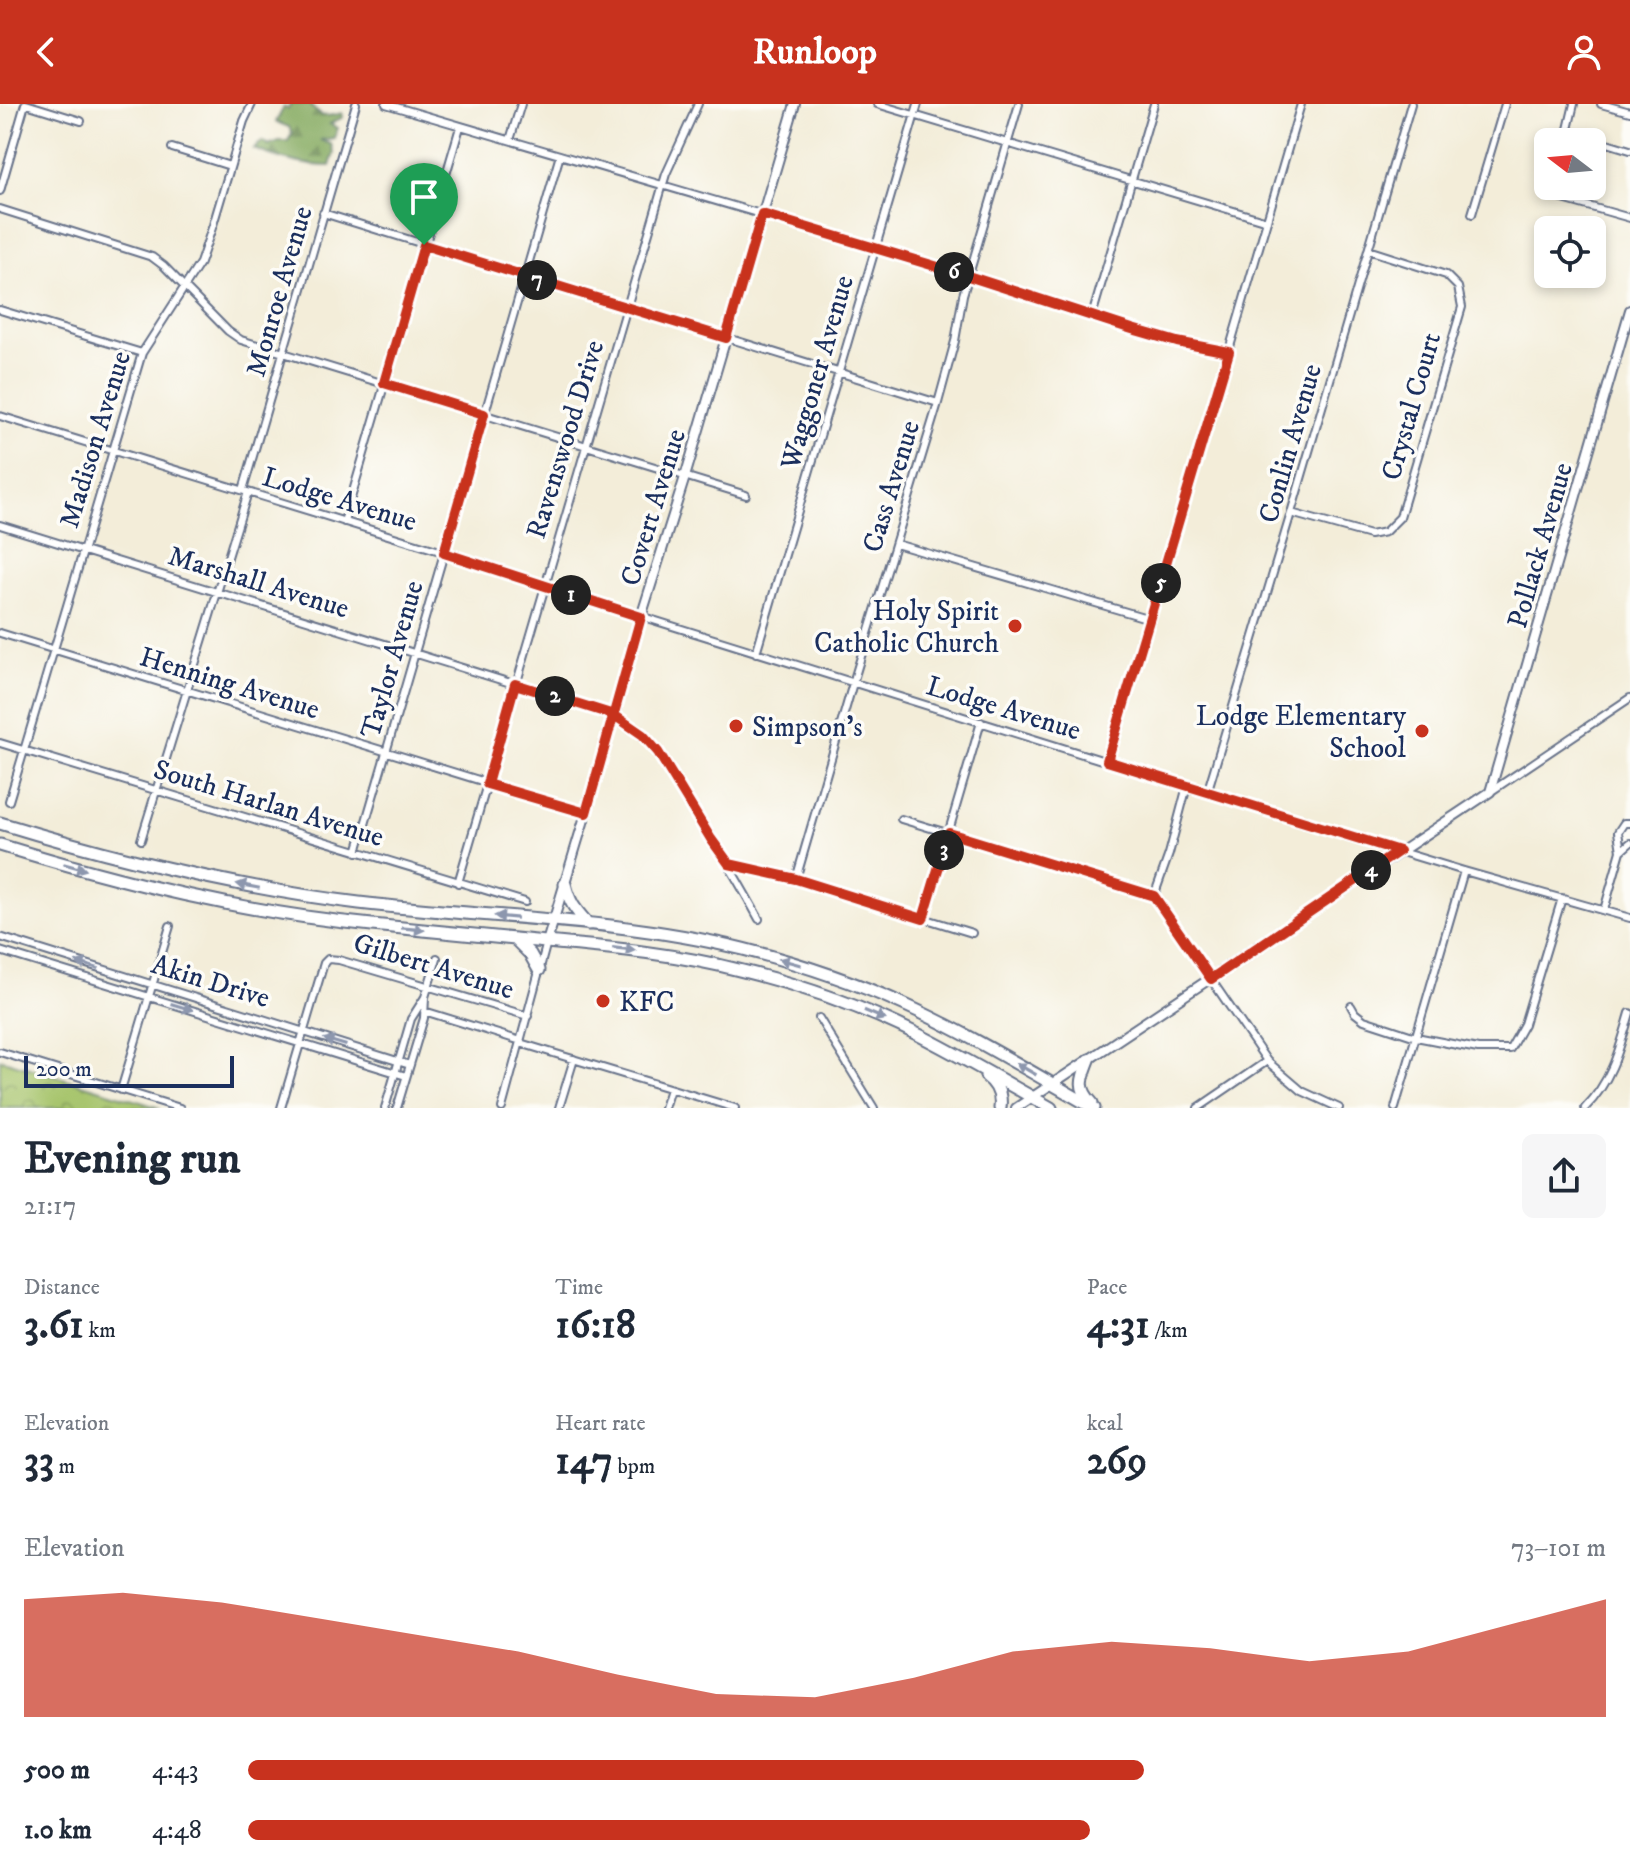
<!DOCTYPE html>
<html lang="en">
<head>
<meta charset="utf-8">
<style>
	:root { --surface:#fff; --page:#f6f6f7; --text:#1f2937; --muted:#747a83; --accent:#c8321e }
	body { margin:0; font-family:"IM FELL DW Pica",serif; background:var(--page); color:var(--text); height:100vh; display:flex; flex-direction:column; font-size:30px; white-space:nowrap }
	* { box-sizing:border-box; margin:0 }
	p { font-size:26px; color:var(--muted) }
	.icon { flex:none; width:44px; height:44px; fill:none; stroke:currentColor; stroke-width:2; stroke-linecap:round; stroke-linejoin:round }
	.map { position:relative; height:1004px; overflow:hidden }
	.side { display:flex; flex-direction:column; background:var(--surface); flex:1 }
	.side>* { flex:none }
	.needle { width:52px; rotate:286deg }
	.fabs { position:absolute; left:1534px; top:24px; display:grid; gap:16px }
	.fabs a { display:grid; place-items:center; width:72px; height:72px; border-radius:12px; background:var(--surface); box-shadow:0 4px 12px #0003; font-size:40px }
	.scale { position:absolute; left:24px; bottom:20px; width:210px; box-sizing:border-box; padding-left:8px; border:4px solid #1b2f5e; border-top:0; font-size:22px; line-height:28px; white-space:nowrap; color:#1b2f5e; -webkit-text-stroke:6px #fdfcf7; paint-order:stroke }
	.pin { position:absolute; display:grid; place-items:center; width:68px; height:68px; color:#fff; margin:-82px -34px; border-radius:50% 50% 50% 0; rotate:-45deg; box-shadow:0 0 8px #0007 }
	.pin .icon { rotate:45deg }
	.km { position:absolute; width:40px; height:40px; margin:-20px; border-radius:50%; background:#222; color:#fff; font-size:22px; line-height:40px; text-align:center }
	.round { display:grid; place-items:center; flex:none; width:84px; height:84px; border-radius:12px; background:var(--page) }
	.overview { display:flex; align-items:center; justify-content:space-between; height:136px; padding:0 24px }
	h1 { font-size:44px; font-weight:700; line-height:60px }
	.metrics { display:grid; grid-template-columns:repeat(3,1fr); gap:12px; height:136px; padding:8px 24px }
	.metrics div { display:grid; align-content:center }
	.metrics b { font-size:40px; font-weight:700 }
	.metrics small { font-size:22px; font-weight:400 }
	.metrics p { font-size:22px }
	.chart { height:224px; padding:16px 24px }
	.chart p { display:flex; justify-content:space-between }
	.chart svg { width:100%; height:144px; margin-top:8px; fill:var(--accent); opacity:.7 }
	ul { padding:0 24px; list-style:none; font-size:26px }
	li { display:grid; grid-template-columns:128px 96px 1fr; align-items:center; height:60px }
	li i { height:20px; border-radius:10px; background:var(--accent) }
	header { display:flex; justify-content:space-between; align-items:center; height:104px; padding:0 24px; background:var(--accent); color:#fff; font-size:36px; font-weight:700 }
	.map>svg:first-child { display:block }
</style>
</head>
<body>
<header><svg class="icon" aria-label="back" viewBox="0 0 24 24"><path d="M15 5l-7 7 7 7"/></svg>Runloop<svg class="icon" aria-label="person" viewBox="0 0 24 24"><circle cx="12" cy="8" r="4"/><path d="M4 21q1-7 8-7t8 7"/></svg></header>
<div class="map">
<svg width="1630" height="1004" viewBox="0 0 1630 1004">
	<defs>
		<pattern id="forest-firs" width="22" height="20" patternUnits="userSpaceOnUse" patternTransform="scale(2)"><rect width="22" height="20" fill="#85aa60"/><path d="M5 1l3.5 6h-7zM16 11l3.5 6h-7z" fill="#6c8b52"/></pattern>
		<pattern id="park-crowns" width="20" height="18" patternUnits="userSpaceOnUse" patternTransform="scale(2)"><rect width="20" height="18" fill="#a7c56d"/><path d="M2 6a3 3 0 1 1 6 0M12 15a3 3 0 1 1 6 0" fill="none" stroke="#87a05d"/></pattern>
	</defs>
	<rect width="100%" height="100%" fill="#fdfcf7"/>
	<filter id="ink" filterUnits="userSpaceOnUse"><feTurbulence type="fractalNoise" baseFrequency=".0125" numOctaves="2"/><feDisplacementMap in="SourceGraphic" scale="16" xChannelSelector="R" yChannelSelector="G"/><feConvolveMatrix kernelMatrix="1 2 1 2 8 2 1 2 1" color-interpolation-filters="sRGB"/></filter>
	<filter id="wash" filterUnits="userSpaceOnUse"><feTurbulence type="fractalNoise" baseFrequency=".006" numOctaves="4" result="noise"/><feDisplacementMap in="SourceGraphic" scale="32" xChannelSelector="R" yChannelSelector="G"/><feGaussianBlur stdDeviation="1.8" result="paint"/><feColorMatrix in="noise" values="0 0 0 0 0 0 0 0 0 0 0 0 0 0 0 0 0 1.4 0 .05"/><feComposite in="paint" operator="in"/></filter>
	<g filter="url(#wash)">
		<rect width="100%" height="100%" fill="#f3edd9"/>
		<path fill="url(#forest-firs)" stroke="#506c5f" stroke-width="2" d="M291 0H309C322 15 324 13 342 9L343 13 330 20 338 24 334 34 320 36 331 40 334 49 330 62C303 62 279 55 254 45L262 37 269 41 278 37H288L292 29 289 23 276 18 284 3 288 5Z"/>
		<path fill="url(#park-crowns)" stroke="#617a66" stroke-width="2" d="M0 955 160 1004H0Z"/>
	</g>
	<g filter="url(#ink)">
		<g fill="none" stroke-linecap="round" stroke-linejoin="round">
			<defs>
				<path id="street" d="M26 0 81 17
					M386 0 876 144 1132 225 1177 238 1229 248
					M877 0 1267 117
					M1601 0 1630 8
					M1568 27 1630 46
					M510 36 521 0
					M1565 38 1574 0
					M172 44 230 62
					M1552 82 1549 91 1630 114
					M0 87 25 0
					M0 105 152 153 164 162 228 227 241 236 746 391
					M323 109 938 299
					M1472 110 1505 0
					M0 206 142 249
					M1092 212 1154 0
					M0 312 492 463 589 496 1207 689 1464 767 1630 814
					M243 386 356 0
					M1291 409 1370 431 1385 428 1400 413 1462 203 1458 183 1446 171 1368 146
					M344 418 460 23
					M0 421 614 611C631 622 646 632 658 648 693 703 728 758 759 815
					M896 440 1150 515
					M0 529 586 709
					M756 549 918 0
					M0 639 525 798
					M1107 657 1165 465 1301 0
					M1490 688 1630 594
					M1207 689 1291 409 1411 0
					M9 697 142 249 200 159 213 121 244 17 252 0
					M901 715 1154 792 1267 957 1302 987 1339 1004
					M141 736 248 388
					M1621 747 1630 739
					M357 748 560 51
					M729 760 796 775 972 829
					M796 775 853 579 938 299 955 237 963 191 1019 0
					M458 779 666 70 698 0
					M1154 792 1169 750 1187 682
					M1604 806 1621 747 1618 728 1624 719H1630
					M923 815 981 618
					M0 833 410 961
					M0 847 406 972
					M1351 902 1355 909 1364 916 1416 933 1478 945H1510L1524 920 1562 794
					M424 907 521 937
					M819 914 874 1004
					M520 939 735 1004
					M0 948 180 1004
					M121 986 170 822
					M281 1004 324 859 328 855 339 856 528 912
					M385 1004 411 915 425 893
					M397 1004 424 914 425 893 437 854
					M502 1004 547 838
					M559 1004 574 955
					M664 1004 670 985
					M1198 1004 1267 957
					M1395 1004 1464 767
					M1585 1004C1612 977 1620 943 1630 909"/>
				<path id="secondary" d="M547 838 586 709 641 513 685 373 795 0
					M1016 1004 1490 688 1630 206"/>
				<path id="highway" d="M0 719C118 755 237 784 359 799 487 814 618 814 743 845 798 859 852 877 903 900 969 930 1031 968 1094 1004
					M0 741C121 778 245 809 372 821 430 827 488 832 546 838 613 844 679 850 743 867 804 882 863 903 919 931 964 954 1007 979 1051 1004
					M565 780C570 800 575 805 588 820
					M515 835 530 850 539 866
					M1089 956C1082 974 1077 984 1092 999
					M986 972C997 980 1002 990 1000 1004"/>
			</defs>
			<use href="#street" stroke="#677289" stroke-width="10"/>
			<use href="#secondary" stroke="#677289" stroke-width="12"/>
			<use href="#highway" stroke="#677289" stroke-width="15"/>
			<use href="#street" stroke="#fff" stroke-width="6"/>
			<use href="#secondary" stroke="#fff" stroke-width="8"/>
			<use href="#highway" stroke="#fff" stroke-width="11"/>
		</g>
		<defs><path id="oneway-solid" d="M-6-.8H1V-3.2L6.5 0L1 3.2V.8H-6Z" transform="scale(2)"/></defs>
		<g fill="#8d97ae">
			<use href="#oneway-solid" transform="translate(75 763) rotate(16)"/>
			<use href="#oneway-solid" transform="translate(248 782) rotate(-169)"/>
			<use href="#oneway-solid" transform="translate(506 813) rotate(-175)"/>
			<use href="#oneway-solid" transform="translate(413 825) rotate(5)"/>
			<use href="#oneway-solid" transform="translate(624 845) rotate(7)"/>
			<use href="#oneway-solid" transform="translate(790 858) rotate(-164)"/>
			<use href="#oneway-solid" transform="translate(87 861) rotate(-163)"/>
			<use href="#oneway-solid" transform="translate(182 903) rotate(17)"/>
			<use href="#oneway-solid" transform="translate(875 911) rotate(23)"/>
			<use href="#oneway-solid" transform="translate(335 938) rotate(-163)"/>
			<use href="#oneway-solid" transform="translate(1026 965) rotate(-150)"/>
		</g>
	</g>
	<g fill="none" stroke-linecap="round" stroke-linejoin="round" filter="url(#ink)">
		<defs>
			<path id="route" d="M424 141 384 279 484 310 444 449 641 513 586 709 487 680 515 580 614 611 643 631 658 648 711 735 729 760 796 775 923 815 949 729 1154 792 1211 875 1399 747 1107 657 1229 248 1177 238 1132 225 968 172 762 110 726 234 424 141"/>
		</defs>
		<use href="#route" stroke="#fff" stroke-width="16"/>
		<use href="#route" stroke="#c8321e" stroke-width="10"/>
	</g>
	<g fill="#c8321e" stroke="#fdfcf7" stroke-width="3">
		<circle cx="1015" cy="522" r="8"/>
		<circle cx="736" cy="622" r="8"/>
		<circle cx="1422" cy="627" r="8"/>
		<circle cx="603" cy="897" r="8"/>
	</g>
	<g text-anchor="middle" stroke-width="7" stroke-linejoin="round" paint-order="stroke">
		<g font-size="28" fill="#1b2f5e" stroke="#fdfcf7">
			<text transform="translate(278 187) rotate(-74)" y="10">Monroe Avenue</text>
			<text transform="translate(816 268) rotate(-74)" y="10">Waggoner Avenue</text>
			<text transform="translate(1410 302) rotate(-74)" y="10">Crystal Court</text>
			<text transform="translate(94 335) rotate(-73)" y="10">Madison Avenue</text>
			<text transform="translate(564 335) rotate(-73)" y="10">Ravenswood Drive</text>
			<text transform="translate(1289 339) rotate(-74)" y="10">Conlin Avenue</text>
			<text transform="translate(890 382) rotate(-73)" y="10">Cass Avenue</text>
			<text transform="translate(340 394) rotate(17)" y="10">Lodge Avenue</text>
			<text transform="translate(652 403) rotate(-73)" y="10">Covert Avenue</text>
			<text transform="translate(1539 441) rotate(-74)" y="10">Pollack Avenue</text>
			<text transform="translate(259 477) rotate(17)" y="10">Marshall Avenue</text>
			<text transform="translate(391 555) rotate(-74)" y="10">Taylor Avenue</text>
			<text transform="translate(230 578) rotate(17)" y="10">Henning Avenue</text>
			<text transform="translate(1004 603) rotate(17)" y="10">Lodge Avenue</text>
			<text transform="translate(269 698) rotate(17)" y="10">South Harlan Avenue</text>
			<text transform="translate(434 861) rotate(17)" y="10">Gilbert Avenue</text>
			<text transform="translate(211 876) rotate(17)" y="10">Akin Drive</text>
		</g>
		<g font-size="28" fill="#1b2f5e" stroke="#fdfcf7" text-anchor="end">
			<text x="999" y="516">Holy Spirit<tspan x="999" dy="32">Catholic Church</tspan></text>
			<text x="1406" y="621">Lodge Elementary<tspan x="1406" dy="32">School</tspan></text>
			<text x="752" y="632" text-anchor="start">Simpson's</text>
			<text x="619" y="907" text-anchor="start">KFC</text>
		</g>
	</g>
</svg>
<div class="fabs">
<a><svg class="needle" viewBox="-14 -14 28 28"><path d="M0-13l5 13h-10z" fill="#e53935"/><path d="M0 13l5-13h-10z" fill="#747a83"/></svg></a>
<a><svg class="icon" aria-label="locate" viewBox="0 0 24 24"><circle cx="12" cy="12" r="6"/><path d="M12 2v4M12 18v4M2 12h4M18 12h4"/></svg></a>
</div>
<div class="scale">200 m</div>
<div class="pin" style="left:424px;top:141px;background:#1e9e55"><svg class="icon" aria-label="arrive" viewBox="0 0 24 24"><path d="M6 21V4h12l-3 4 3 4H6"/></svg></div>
<b class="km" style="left:571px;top:491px">1</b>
<b class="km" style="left:555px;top:592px">2</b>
<b class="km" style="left:944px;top:746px">3</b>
<b class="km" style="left:1371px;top:766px">4</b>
<b class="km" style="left:1161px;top:479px">5</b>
<b class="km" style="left:954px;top:168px">6</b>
<b class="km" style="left:537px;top:176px">7</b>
</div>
<section class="side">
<div class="overview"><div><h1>Evening run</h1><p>21:17</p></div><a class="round"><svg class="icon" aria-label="share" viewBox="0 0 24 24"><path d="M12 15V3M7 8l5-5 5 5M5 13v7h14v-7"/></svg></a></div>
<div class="metrics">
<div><p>Distance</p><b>3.61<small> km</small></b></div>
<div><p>Time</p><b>16:18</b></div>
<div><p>Pace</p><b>4:31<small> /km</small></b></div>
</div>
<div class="metrics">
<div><p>Elevation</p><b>33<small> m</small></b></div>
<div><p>Heart rate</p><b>147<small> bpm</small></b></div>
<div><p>kcal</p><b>269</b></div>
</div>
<div class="chart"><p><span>Elevation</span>73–101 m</p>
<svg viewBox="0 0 160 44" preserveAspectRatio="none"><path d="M0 44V8L10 6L20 9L30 14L40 19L50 24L60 31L70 37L80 38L90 32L100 24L110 21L120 23L130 27L140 24L150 16L160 8V44z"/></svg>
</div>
<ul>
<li><b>500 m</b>4:43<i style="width:66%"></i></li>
<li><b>1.0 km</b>4:48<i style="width:62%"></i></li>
</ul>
</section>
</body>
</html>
